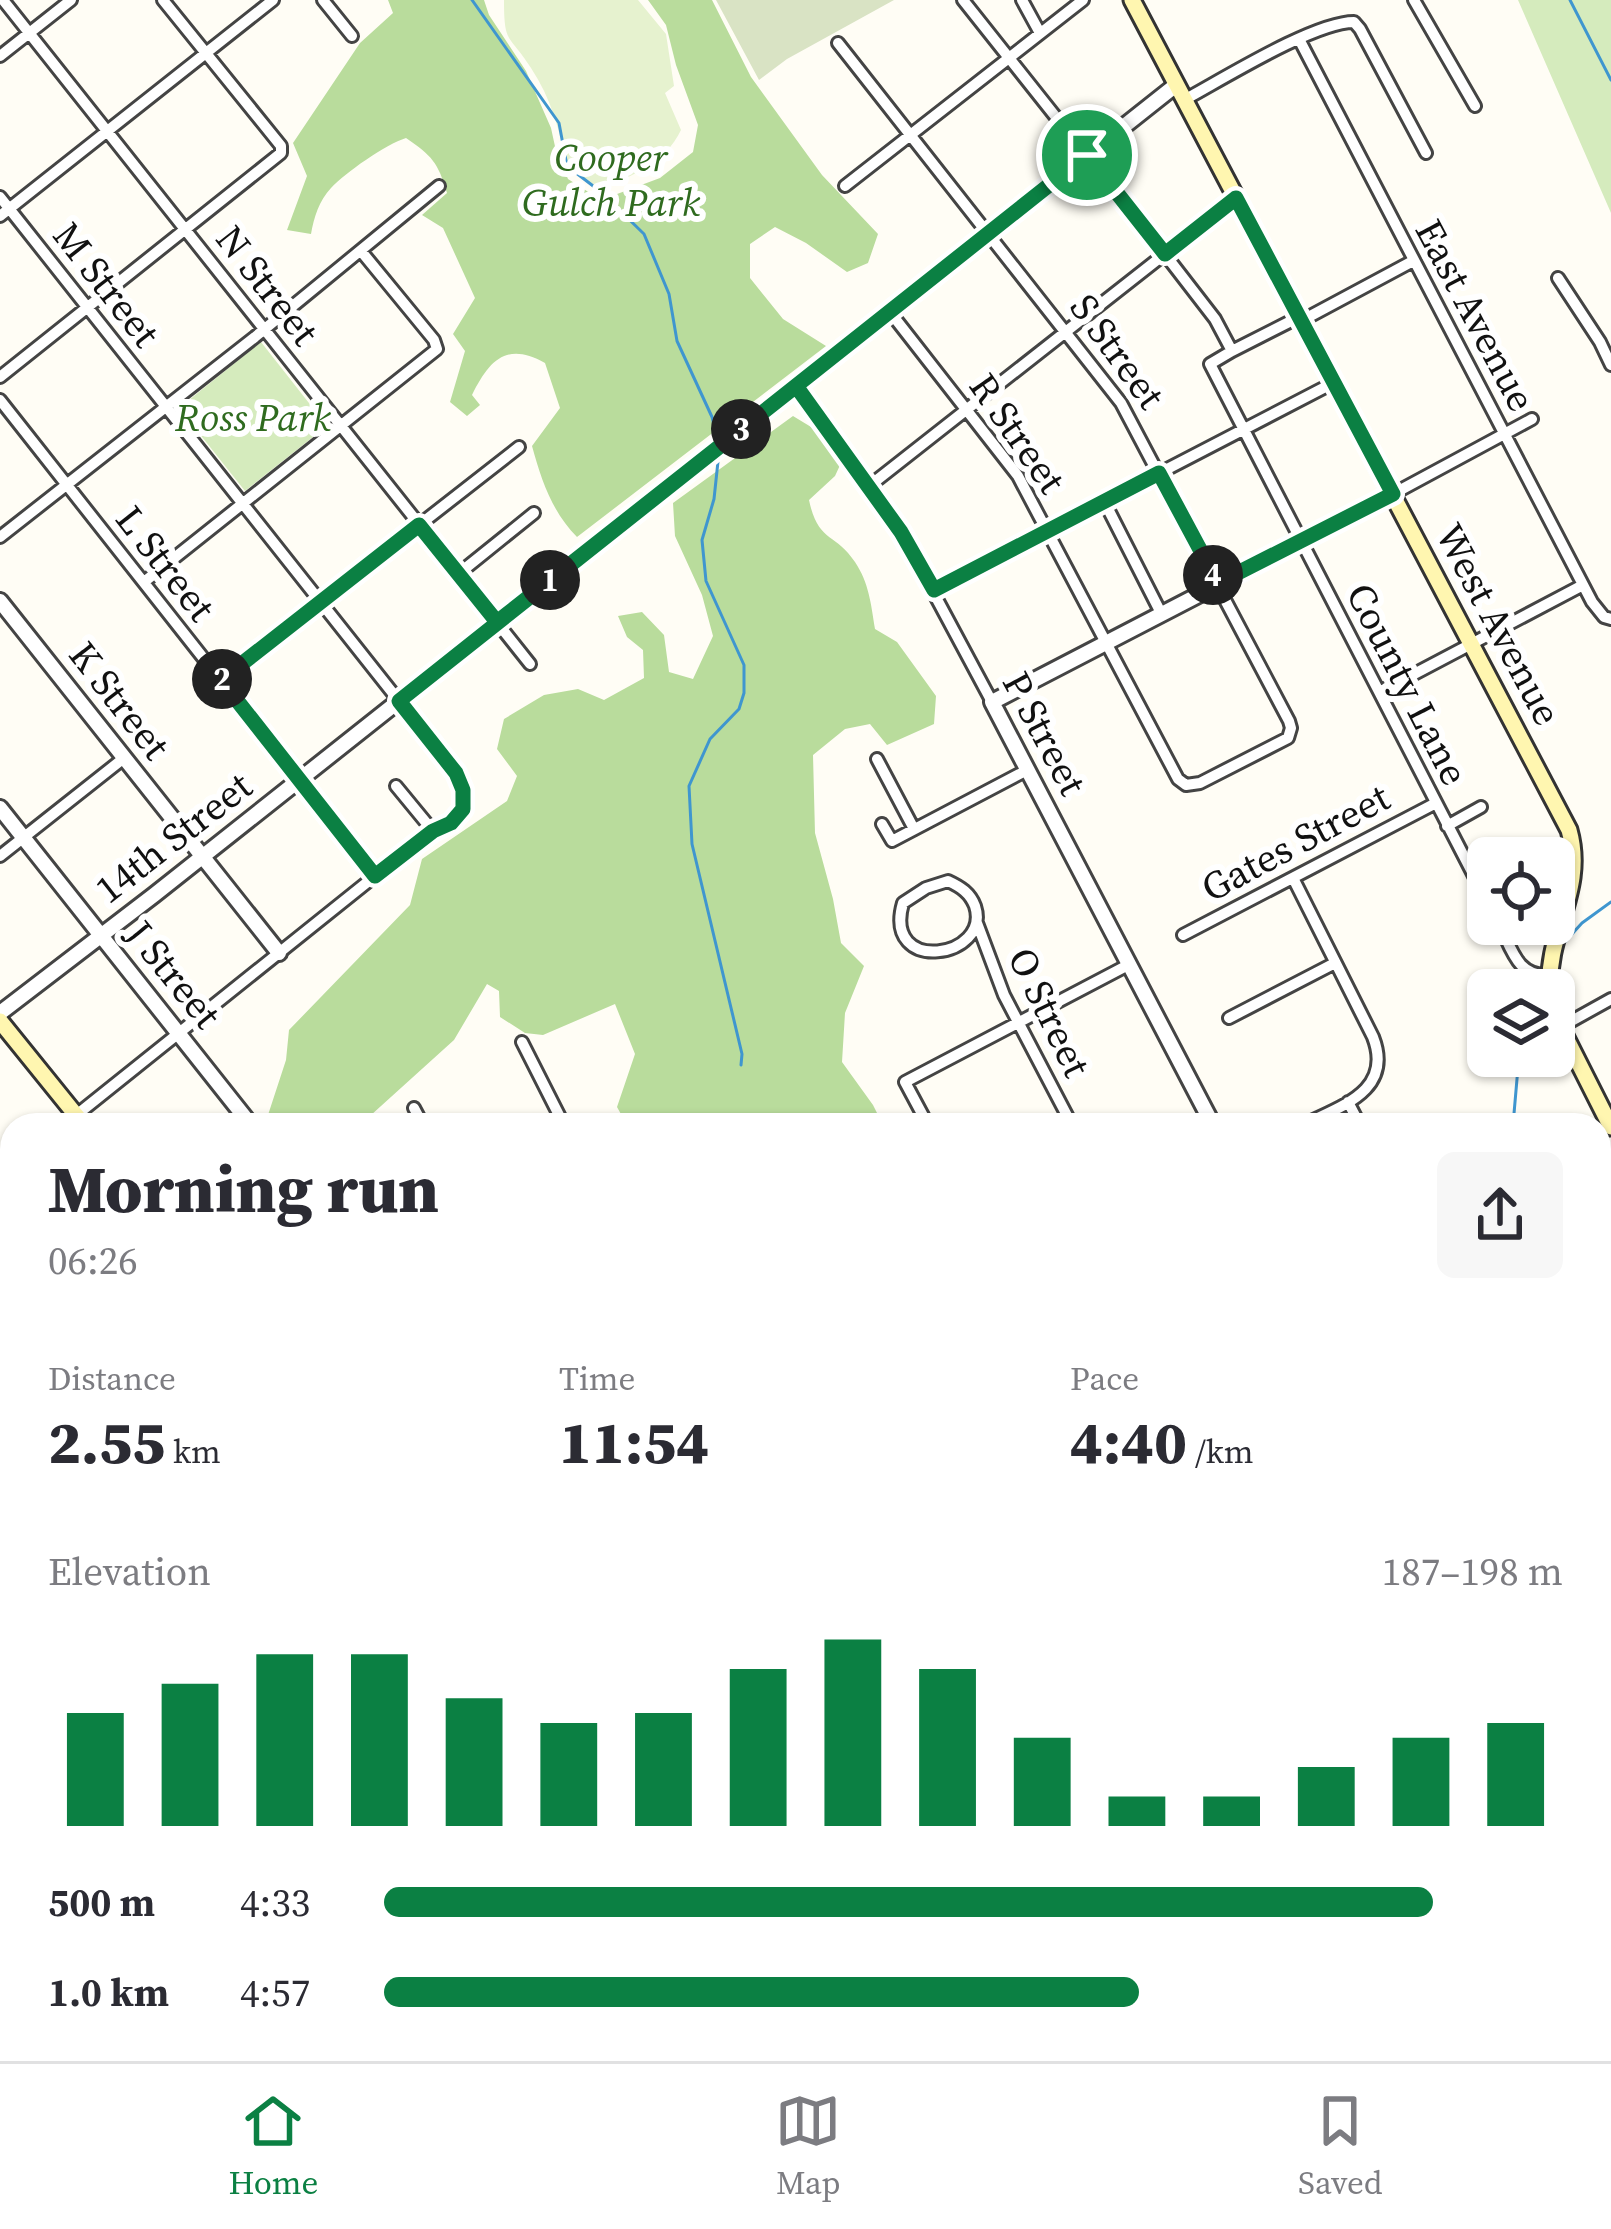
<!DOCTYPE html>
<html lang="en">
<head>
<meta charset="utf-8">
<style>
	:root { --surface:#fff; --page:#f7f7f7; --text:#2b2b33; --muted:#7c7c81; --line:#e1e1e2; --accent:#0b8043 }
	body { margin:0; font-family:"Source Serif 4",serif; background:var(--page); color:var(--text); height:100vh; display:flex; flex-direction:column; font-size:45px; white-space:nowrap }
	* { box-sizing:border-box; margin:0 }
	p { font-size:39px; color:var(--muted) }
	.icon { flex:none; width:66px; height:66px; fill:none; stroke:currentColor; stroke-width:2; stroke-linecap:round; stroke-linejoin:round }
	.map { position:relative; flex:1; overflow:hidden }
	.details { position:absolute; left:0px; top:1113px; width:1611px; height:948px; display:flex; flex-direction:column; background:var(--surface); border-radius:36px 36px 0 0; box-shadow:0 3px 9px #0004 }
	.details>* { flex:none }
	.buttons { position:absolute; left:1467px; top:837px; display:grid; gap:24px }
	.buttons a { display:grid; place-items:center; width:108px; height:108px; border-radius:18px; background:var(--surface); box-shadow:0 3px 9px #0004; font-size:60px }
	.pin { position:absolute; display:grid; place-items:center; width:102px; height:102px; color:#fff; margin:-51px; border:6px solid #fff; border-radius:50%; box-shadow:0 3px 12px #0007 }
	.km { position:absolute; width:60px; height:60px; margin:-30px; border-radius:50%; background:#222; color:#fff; font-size:33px; line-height:60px; text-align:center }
	.round { display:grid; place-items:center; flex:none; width:126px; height:126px; border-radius:18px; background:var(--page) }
	.head { display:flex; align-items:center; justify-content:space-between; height:204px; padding:0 48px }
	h1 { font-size:66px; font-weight:800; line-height:90px }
	.figures { display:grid; grid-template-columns:repeat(3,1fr); gap:18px; height:204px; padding:12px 48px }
	.figures div { display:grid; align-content:center }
	.figures b { font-size:60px; font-weight:800 }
	.figures small { font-size:33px; font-weight:400 }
	.figures p { font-size:33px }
	.chart { height:336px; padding:24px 48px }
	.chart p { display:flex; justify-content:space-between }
	.chart svg { width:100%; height:216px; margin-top:12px; stroke:var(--accent); stroke-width:6 }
	ul { padding:0 48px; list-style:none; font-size:39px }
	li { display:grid; grid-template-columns:192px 144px 1fr; align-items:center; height:90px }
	li i { height:30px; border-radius:15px; background:var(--accent) }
	.menu { display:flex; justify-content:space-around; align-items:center; height:168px; border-top:3px solid var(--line); background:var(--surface); font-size:33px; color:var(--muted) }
	.menu a { display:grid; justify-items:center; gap:6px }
	.menu .active { color:var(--accent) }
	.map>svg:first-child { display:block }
</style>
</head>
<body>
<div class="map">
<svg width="1611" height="2061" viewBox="0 0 1611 2061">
	<rect width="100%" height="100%" fill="#fffdf5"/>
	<path fill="#d5ebbd" d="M1518 0H1611V213Z
		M261 342 327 426 245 491 179 408Z"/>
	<path fill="#b9dc9c" d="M388 0H484L489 15 526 71 551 128 556 151 568 179 601 200 660 178 693 152 698 125 676 65 666 25 648 0H712L751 77 822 175 878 234 868 263 847 272 806 243 775 227 750 244V278L783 319 826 346 577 537C552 512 541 479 532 446L560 408 545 363C506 341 489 361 472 395L480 405 467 416 450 402 465 351 453 334 475 298 443 228 422 215 447 193C438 162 432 156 406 138 386 144 345 173 331 188 319 201 314 217 311 234L287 230 307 176 293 143 360 43 393 13Z
		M793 416 816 430 841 463 835 476 809 500C818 543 835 532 855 562 869 583 871 604 875 629L897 642 936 696 934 724 887 745 870 724 845 729 813 755 815 833 833 899 841 943 864 966 845 1013 842 1062 873 1105 883 1125H627L617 1107 635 1054 615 1004 543 1035 525 1033 500 1017 499 991 487 984 454 1040 360 1125H276L268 1115 286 1060 289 1030 410 905 422 859 507 801 517 776 497 749 504 719 544 695 578 689 604 700 644 678 643 650 627 637 618 616 642 612 664 635 669 672 693 679 713 636 702 595 675 536 673 503Z"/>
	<path fill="#d9e3c4" d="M716 0H894L787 59 759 80Z"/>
	<path fill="#e6f2cf" d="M504 0H638L666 34 674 86 665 93 681 130C665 164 630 176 598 191L567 167C560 131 551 98 531 68 509 33 504 46 504 0Z"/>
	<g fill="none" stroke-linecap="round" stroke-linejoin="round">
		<path stroke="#3f96cf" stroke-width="3" d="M472 0 559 123 567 166 601 192 644 234 669 294 677 341 712 417 718 442
			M1570 0 1611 80
			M719 452 714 499 702 540 706 581 744 665V693L739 709 710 739 689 786 692 844 742 1054 741 1065
			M1562 945 1582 923 1611 902
			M1531 990 1540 977
			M1513 1125 1519 1056
			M1599 1595 1611 1612"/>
		<defs>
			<path id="minor" d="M3 0 530 664
				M323 0 352 36
				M963 0 1171 262 1215 319 1232 351 1210 364 1488 903
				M1022 0 1040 33
				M1414 0 1475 106
				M1299 39 1592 602 1604 617 1611 619
				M838 43 1121 403 1289 721 1291 728 1288 738 1200 783 1186 785 1178 779 1018 476 890 312
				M0 56 71 0
				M1184 100C1223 79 1314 22 1354 22L1360 29 1426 153
				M845 186 1083 0
				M0 197 456 773 463 790V809L451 823 433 831 375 876 64 1125
				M0 216 273 0
				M1558 278 1600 342 1611 365
				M1301 321 1413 261
				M1232 351 1299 317
				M0 377 281 153V146L163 0
				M796 386 901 532 992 702
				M0 400 375 876
				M868 487 1236 198
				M1393 494 1532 419
				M1104 501 1161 613
				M0 537 255 337 439 186
				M457 575 534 513
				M144 582 437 349 434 340 361 251
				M934 590 1333 383
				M221 680 519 447
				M1380 692 1583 585
				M877 759 914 829
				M396 786 433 831
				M882 824 892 841 1027 770
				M1447 826 1481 807
				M0 856 124 758
				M1293 878 1373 1037C1394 1091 1341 1106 1303 1125
				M948 881C961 887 970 893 975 906 992 958 882 976 903 903L926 888Z
				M977 923 1004 995 1072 1125
				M1499 924C1512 949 1517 977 1549 975
				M1183 935 1436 803
				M1229 1018 1335 963
				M1559 1028 1611 999
				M522 1042 564 1125
				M1348 1102 1360 1125
				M414 1108 423 1125
				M928 1125 905 1082 1130 964
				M0 1174 12 1165
				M0 1335 12 1326
				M1599 1432 1611 1426
				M1599 1643 1611 1662
				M1599 1799 1606 1796
				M0 1959 12 1953
				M1599 1994 1611 1988
				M1097 2049 1103 2061
				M1241 2049 1247 2061
				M1386 2049 1393 2061
				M1528 2049 1534 2061
				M99 2061 122 2049
				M387 2061 410 2049
				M660 2061 683 2049
				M1472 2061 1495 2049"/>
			<path id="tertiary" d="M0 601 279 953
				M0 808 251 1125
				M0 1013 154 895 1176 85
				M1213 1125 992 702 1393 494
				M0 1439 12 1454
				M1599 1712 1611 1706
				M0 1806 12 1800
				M1599 1916 1611 1938
				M213 2049 220 2061
				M356 2049 363 2061
				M806 2049 812 2061
				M931 2061 954 2049"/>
			<path id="secondary" d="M1132 0 1569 830C1586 890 1546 932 1550 990
				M1554 1014 1611 1127
				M0 1021 84 1125
				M0 1234 12 1249
				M0 1650 12 1644
				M0 1918 12 1941
				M69 2049 75 2061
				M504 2049 511 2061
				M655 2049 661 2061"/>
		</defs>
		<use href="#minor" stroke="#444" stroke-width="16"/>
		<use href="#tertiary" stroke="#444" stroke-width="20"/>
		<use href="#secondary" stroke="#333" stroke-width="21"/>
		<use href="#minor" stroke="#fff" stroke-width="10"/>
		<use href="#tertiary" stroke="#fff" stroke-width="14"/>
		<use href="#secondary" stroke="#fff6b0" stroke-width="15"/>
	</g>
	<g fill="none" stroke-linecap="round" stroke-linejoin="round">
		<defs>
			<path id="route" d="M1087 155 399 701 456 773 463 790V809L451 823 433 831 375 876 221 680 419 525 497 622 796 386 901 532 934 590 1159 473 1218 583 1393 494 1236 198 1165 254 1087 155"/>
		</defs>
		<use href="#route" stroke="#fff" stroke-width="24"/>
		<use href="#route" stroke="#0b8043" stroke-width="15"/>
	</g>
	<g text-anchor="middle" stroke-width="12" stroke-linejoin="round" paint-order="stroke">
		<g font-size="39" font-style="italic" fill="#2f6b1f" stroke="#fff">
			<text x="611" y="171">Cooper<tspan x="611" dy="45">Gulch Park</tspan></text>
			<text x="253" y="431">Ross Park</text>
		</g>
		<g font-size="39" fill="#111" stroke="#fff">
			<text transform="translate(107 284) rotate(52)" y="14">M Street</text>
			<text transform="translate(268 285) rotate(52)" y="14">N Street</text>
			<text transform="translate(1476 315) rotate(62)" y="14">East Avenue</text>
			<text transform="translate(1118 351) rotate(54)" y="14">S Street</text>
			<text transform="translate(1018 433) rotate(55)" y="14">R Street</text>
			<text transform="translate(166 563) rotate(52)" y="14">L Street</text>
			<text transform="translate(1499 624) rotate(62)" y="14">West Avenue</text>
			<text transform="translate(1408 684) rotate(63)" y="14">County Lane</text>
			<text transform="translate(120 700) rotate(52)" y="14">K Street</text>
			<text transform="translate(1045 733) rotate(62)" y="14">P Street</text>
			<text transform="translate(173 837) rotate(-38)" y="14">14th Street</text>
			<text transform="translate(1295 842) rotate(-28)" y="14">Gates Street</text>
			<text transform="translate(174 974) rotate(51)" y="14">J Street</text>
			<text transform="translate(1050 1012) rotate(64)" y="14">O Street</text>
		</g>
	</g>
</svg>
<div class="buttons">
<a><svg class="icon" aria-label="locate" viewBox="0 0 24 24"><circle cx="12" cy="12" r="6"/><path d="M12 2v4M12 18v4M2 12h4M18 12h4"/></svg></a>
<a><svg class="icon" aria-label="layers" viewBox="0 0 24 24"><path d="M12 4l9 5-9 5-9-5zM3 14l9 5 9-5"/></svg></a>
</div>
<div class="pin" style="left:1087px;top:155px;background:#1e9e55"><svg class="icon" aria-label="arrive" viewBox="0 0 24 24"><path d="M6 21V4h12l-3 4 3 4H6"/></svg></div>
<b class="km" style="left:550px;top:580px">1</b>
<b class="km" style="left:222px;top:679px">2</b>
<b class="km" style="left:741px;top:429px">3</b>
<b class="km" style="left:1213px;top:575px">4</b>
<section class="details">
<div class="head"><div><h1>Morning run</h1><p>06:26</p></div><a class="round"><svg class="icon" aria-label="share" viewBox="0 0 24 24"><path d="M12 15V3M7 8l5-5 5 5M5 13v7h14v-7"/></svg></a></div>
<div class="figures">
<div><p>Distance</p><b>2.55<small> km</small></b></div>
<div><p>Time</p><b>11:54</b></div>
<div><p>Pace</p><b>4:40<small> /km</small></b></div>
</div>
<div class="chart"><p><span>Elevation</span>187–198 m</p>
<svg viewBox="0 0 160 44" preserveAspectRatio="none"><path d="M5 44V21M15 44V15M25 44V9M35 44V9M45 44V18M55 44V23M65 44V21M75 44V12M85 44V6M95 44V12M105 44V26M115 44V38M125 44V38M135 44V32M145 44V26M155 44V23"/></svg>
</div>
<ul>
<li><b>500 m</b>4:33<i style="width:89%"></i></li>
<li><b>1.0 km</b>4:57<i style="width:64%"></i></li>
</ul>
</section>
</div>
<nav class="menu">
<a class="active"><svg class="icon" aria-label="home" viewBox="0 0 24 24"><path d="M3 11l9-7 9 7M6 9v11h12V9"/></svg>Home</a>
<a><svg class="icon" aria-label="map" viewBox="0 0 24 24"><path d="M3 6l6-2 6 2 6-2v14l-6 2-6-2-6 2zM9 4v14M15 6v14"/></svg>Map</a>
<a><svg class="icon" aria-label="saved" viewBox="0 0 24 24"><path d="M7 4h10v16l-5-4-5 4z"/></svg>Saved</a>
</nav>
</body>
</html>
